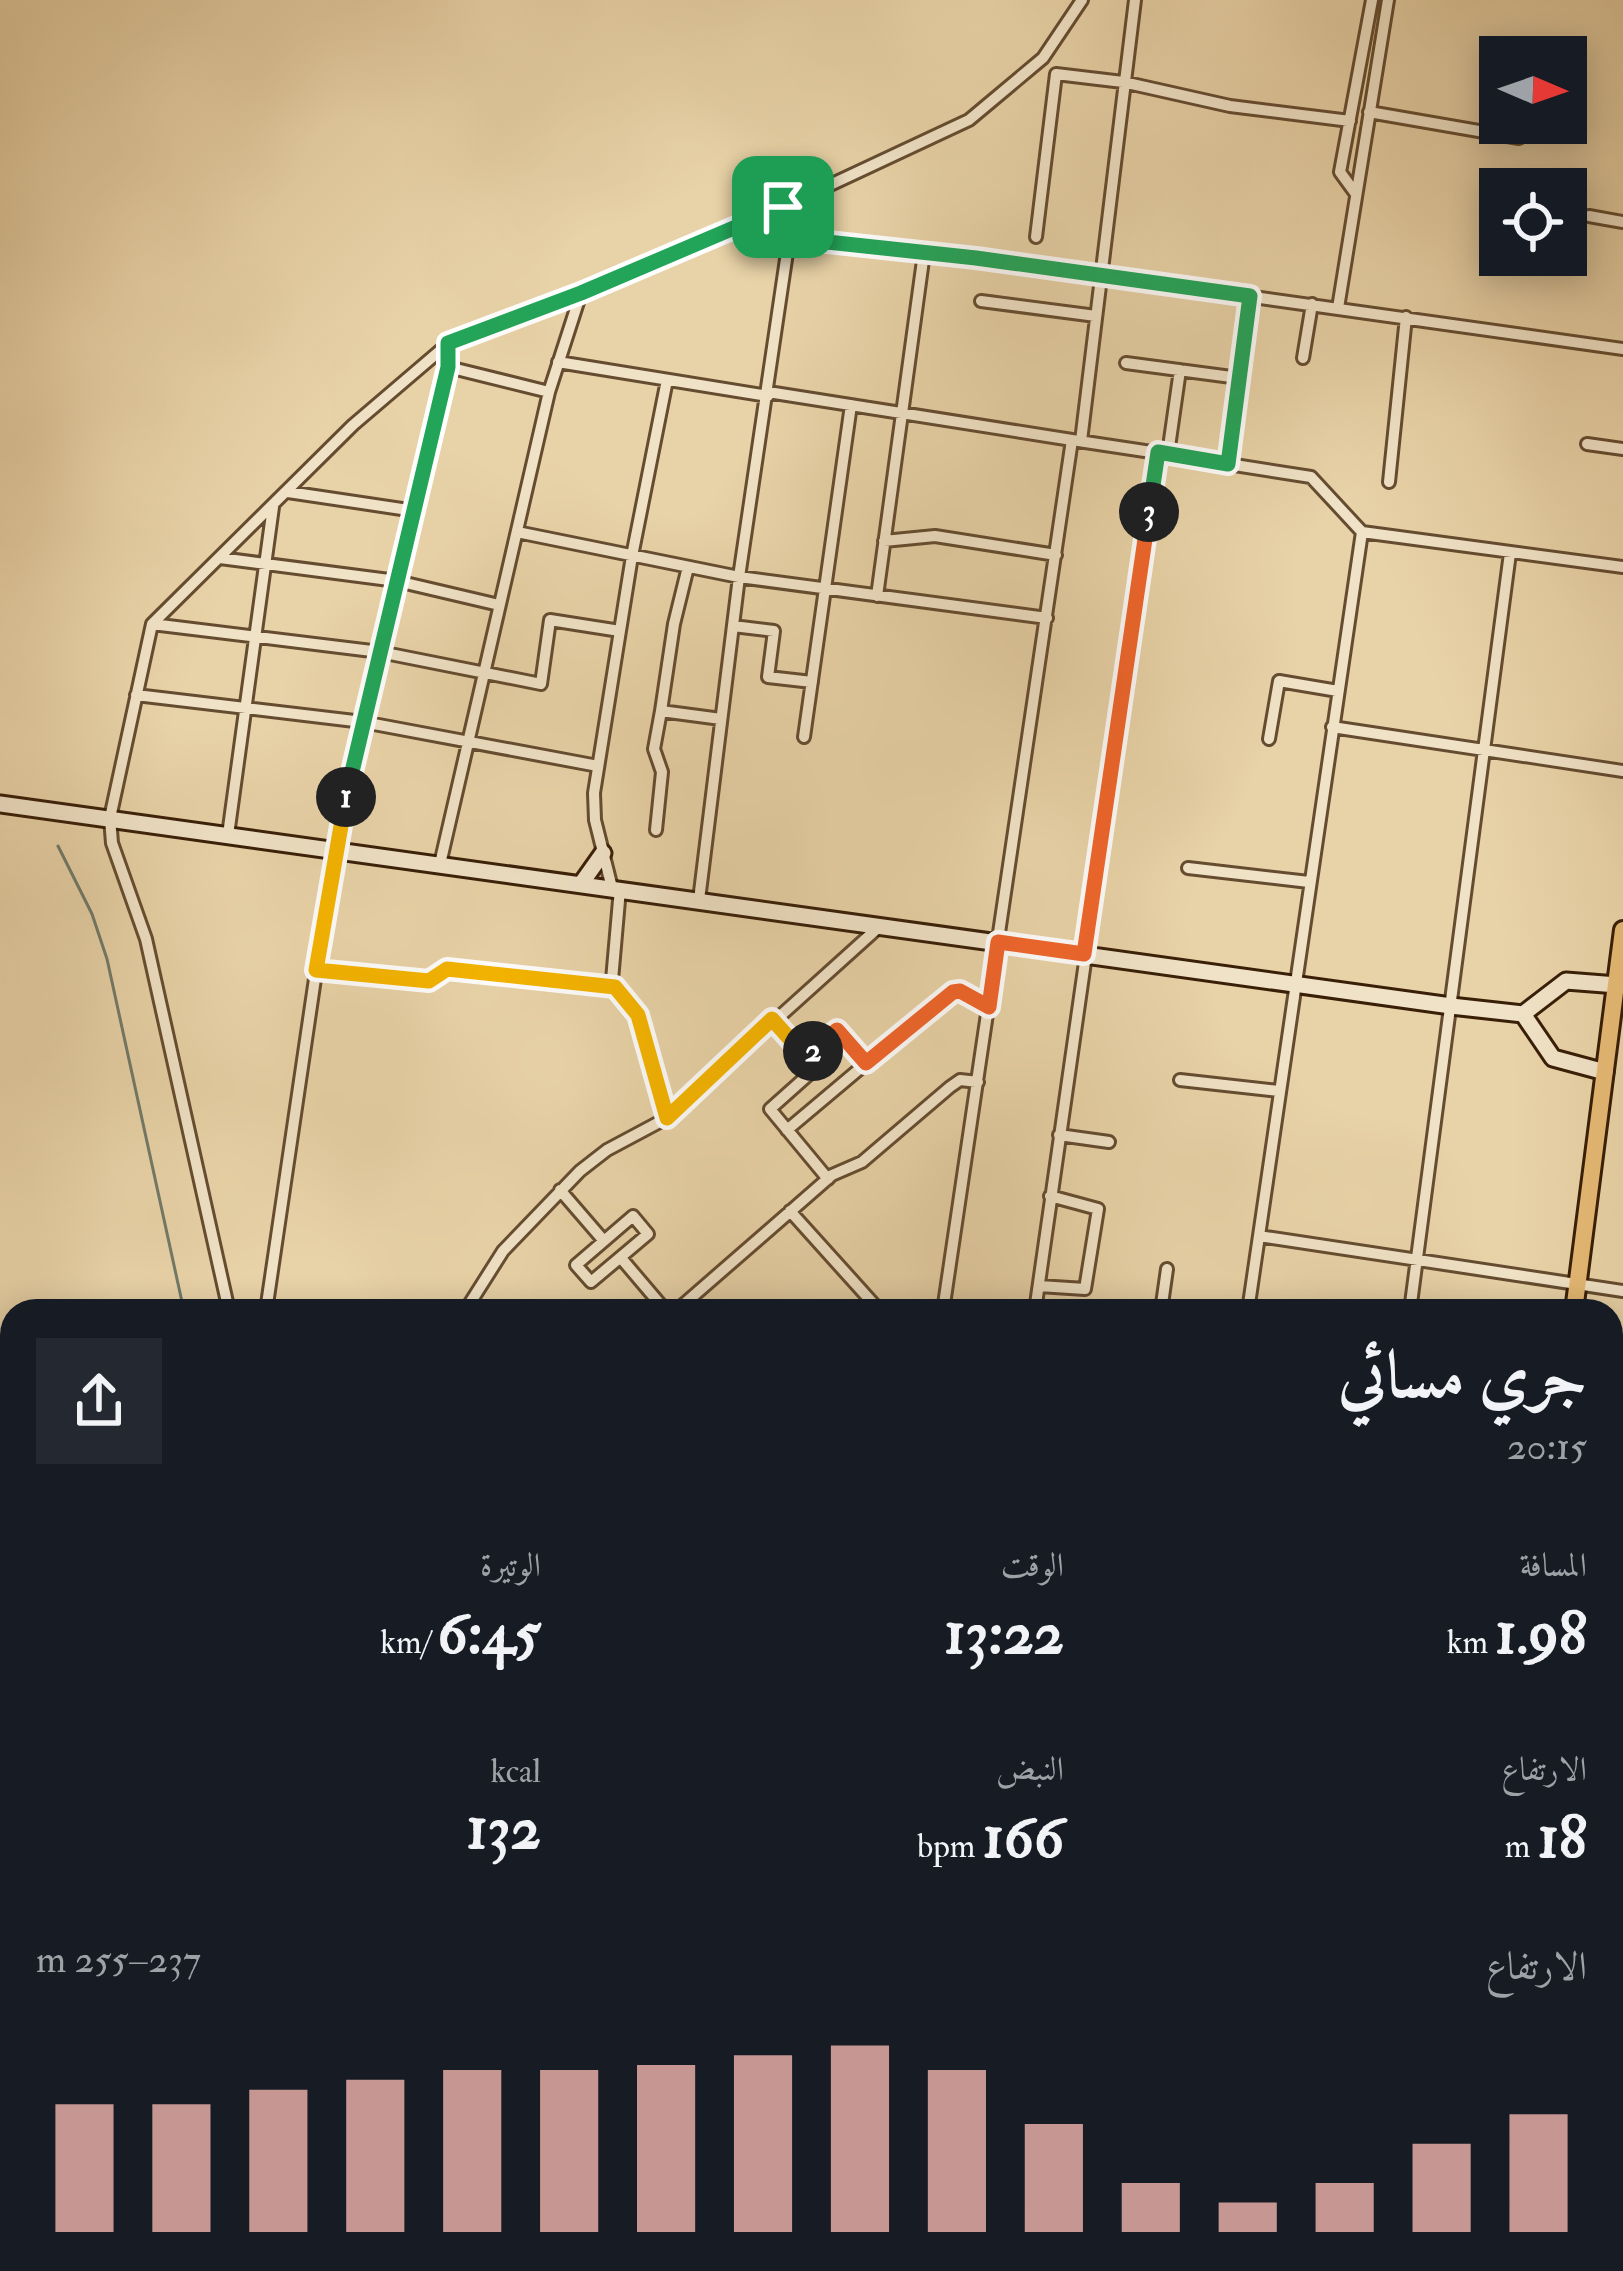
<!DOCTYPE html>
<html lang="ar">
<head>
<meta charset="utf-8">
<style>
	:root { --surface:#171b24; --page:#242831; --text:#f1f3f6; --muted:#9ea1a6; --accent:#c59692 }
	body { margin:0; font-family:"IM FELL Double Pica",Amiri,serif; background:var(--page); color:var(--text); direction:rtl; height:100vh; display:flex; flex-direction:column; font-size:45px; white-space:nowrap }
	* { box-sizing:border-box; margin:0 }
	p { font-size:39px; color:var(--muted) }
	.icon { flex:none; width:66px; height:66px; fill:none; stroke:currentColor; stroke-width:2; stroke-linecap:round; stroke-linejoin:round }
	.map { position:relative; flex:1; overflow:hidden; direction:ltr }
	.drawer { position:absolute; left:0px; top:1299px; width:1623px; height:972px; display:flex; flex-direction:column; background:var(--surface); border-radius:36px 36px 0 0; box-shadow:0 6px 30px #0003; direction:rtl }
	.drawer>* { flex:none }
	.needle { width:78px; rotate:92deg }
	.tools { position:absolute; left:1479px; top:36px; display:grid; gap:24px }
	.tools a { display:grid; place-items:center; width:108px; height:108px; border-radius:0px; background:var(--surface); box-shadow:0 6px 30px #0003; font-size:60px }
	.pin { position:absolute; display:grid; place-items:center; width:102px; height:102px; color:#fff; margin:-51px; border-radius:24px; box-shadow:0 6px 18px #0006 }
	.km { position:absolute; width:60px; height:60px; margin:-30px; border-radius:50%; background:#222; color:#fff; font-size:33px; line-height:60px; text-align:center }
	.round { display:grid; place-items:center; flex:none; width:126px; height:126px; border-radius:0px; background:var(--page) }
	.head { display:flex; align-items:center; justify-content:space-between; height:204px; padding:0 36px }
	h1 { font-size:66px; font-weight:800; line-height:90px }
	.metrics { display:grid; grid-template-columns:repeat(3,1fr); gap:18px; height:204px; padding:12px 36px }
	.metrics div { display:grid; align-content:center }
	.metrics b { font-size:60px; font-weight:800 }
	.metrics small { font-size:33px; font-weight:400 }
	.metrics p { font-size:33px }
	.chart { height:336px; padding:24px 36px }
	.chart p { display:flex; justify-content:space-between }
	.chart svg { width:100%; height:216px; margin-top:12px; stroke:var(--accent); stroke-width:6 }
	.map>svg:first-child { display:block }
</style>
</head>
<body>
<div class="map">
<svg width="1623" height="2271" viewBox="0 0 1623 2271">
	<rect width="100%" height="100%" fill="#e8d2a7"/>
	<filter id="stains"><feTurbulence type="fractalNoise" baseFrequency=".00167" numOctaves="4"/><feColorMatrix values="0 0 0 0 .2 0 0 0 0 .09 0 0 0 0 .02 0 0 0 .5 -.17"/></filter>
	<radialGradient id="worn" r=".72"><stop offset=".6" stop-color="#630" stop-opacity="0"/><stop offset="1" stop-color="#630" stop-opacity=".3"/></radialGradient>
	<path fill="#b8bb85" stroke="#786d46" stroke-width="3" d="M1225 2259H1425L1423 2271H1224Z"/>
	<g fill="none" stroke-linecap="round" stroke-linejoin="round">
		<path stroke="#717a69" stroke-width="3" d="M58 846 92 914 107 959 184 1311
			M290 2259V2271"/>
		<defs>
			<path id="street" d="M1369 112 1519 138
				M1356 194 1340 172 1372 0
				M783 207 789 239 976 258 1623 349
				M1589 216 1623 222
				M1036 237 1056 74 1123 82 1230 106 1350 121
				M981 301 1096 316
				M1338 308 1388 0
				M1303 358 1312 304
				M558 362 768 396
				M1126 363 1239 378
				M448 367 549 392
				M768 392 1072 440 943 1311
				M1081 441 1135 0
				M1587 444 1623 449
				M1158 453 1311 477 1362 532
				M1168 454 1180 370
				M1228 464 1250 296
				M1389 482 1406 317
				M288 492 415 511
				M517 532 739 577 1047 618
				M884 541 935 536 1056 555
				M220 558 397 581 499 605
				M688 567 674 624 661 711 721 719
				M877 596 924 253
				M152 624 380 652 541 684 550 620 620 631
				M733 626 774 631 768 677 812 682
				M136 695 363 722 598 766
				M1332 727 1623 771
				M804 737 851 405
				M1269 739 1279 681 1338 691
				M656 830 662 772 654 749 661 711
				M228 835 273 507
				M440 864 549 392 581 293
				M1188 868 1309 882
				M612 888 595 820 594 793 632 556 667 380
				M620 889 612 980 638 1015 667 1118
				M699 900 739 577 789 239
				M316 970 429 981 447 969 615 987
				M772 1019 816 1068 770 1109 828 1179
				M806 1057 837 1030 866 1063
				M1180 1080 1279 1091
				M787 1130 945 997 960 991 989 1007
				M1059 1135 1109 1142
				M560 1190 604 1241
				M790 1211 880 1311
				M633 1216 648 1234 591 1282 576 1265Z
				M1259 1236 1623 1291
				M621 1258 666 1311
				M1039 1286 1085 1289 1098 1209 1050 1196
				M229 1311 146 939 112 843 110 818 152 624 353 425 449 343 581 293 783 207 969 120 1043 58 1082 0
				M266 1311 334 850 448 367 449 343
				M465 1311 503 1251 580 1171 607 1150 667 1118 880 926
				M676 1311 832 1175 862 1162 950 1087 960 1080 978 1082
				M1035 1311 1158 453 1072 440
				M1161 1311 1167 1269
				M1248 1311 1362 532 1623 567
				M1410 1311 1510 553
				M1611 1415 1623 1417
				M1619 1490 1623 1468
				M0 1563 12 1565
				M1611 1699 1623 1700
				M0 1700 12 1702
				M0 1759 12 1738
				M0 1773H12
				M1611 1791 1623 1793
				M0 1804H12
				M0 1863 12 1864
				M0 1929H12
				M0 2020 12 2021
				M0 2058 12 2059
				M1611 2088 1623 2089
				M0 2164 12 2165
				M1618 2201 1623 2188
				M0 2237 12 2238
				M1611 2248 1623 2219
				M160 2259 253 2271
				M397 2259 398 2271
				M648 2271 653 2259
				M911 2271 912 2259
				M1118 2271 1119 2259
				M1216 2271V2259
				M1538 2271 1540 2259
				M1602 2271 1607 2259"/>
			<path id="secondary" d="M0 804 1451 1006 1523 1014 1566 981 1617 985
				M581 884 603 853
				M1523 1014 1553 1058 1605 1072"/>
			<path id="primary" d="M1574 1311 1623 930
				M1435 2271 1437 2259"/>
		</defs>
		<use href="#street" stroke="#654c30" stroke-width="16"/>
		<use href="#secondary" stroke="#391f08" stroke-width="21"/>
		<use href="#primary" stroke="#391f08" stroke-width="22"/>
		<use href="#street" stroke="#f0e2c6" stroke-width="10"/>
		<use href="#secondary" stroke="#f0e2c6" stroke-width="15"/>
		<use href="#primary" stroke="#e4b974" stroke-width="16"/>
	</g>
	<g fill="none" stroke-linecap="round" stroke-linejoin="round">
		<defs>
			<path id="split-1" d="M346 797 448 367V343L581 293 783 207"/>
			<path id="split-2" d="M346 797 316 970 429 981 447 969 615 987 638 1015 667 1118 772 1019 806 1057 813 1051"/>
			<path id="split-3" d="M813 1051 837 1030 866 1063 953 992 960 991 989 1007 998 942 1084 954 1149 512"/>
			<path id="split-4" d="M783 207 790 238 976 258 1250 296 1228 464 1158 452 1149 512"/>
		</defs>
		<use href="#split-1" stroke="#fff" stroke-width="24"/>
		<use href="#split-2" stroke="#fff" stroke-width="24"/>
		<use href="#split-3" stroke="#fff" stroke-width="24"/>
		<use href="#split-4" stroke="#fff" stroke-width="24"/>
		<use href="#split-1" stroke="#22a559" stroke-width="15"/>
		<use href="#split-2" stroke="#f5b400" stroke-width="15"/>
		<use href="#split-3" stroke="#f0652b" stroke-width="15"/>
		<use href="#split-4" stroke="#22a559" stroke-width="15"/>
	</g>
	<rect width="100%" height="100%" filter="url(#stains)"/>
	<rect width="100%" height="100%" fill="url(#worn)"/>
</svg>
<div class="tools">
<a><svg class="needle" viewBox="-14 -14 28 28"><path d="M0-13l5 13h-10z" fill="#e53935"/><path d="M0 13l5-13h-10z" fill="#9ea1a6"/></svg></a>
<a><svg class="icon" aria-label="locate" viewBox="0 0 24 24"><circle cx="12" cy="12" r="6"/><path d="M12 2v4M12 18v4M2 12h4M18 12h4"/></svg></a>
</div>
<div class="pin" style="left:783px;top:207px;background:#1e9e55"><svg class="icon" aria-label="arrive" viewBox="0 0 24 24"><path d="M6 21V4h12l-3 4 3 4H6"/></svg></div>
<b class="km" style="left:346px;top:797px">1</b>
<b class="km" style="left:813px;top:1051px">2</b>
<b class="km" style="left:1149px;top:512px">3</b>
<section class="drawer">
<div class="head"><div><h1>جري مسائي</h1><p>20:15</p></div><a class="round"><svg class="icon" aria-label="share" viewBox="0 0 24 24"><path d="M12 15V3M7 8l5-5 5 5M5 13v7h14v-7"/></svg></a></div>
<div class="metrics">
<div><p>المسافة</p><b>1.98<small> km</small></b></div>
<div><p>الوقت</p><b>13:22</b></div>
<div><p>الوتيرة</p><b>6:45<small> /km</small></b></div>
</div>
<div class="metrics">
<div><p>الارتفاع</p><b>18<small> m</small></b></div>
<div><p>النبض</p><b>166<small> bpm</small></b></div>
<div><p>kcal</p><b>132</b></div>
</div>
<div class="chart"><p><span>الارتفاع</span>237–255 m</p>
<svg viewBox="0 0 160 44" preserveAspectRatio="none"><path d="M5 44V18M15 44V18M25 44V15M35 44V13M45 44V11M55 44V11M65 44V10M75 44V8M85 44V6M95 44V11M105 44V22M115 44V34M125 44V38M135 44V34M145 44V26M155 44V20"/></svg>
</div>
</section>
</div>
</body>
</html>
